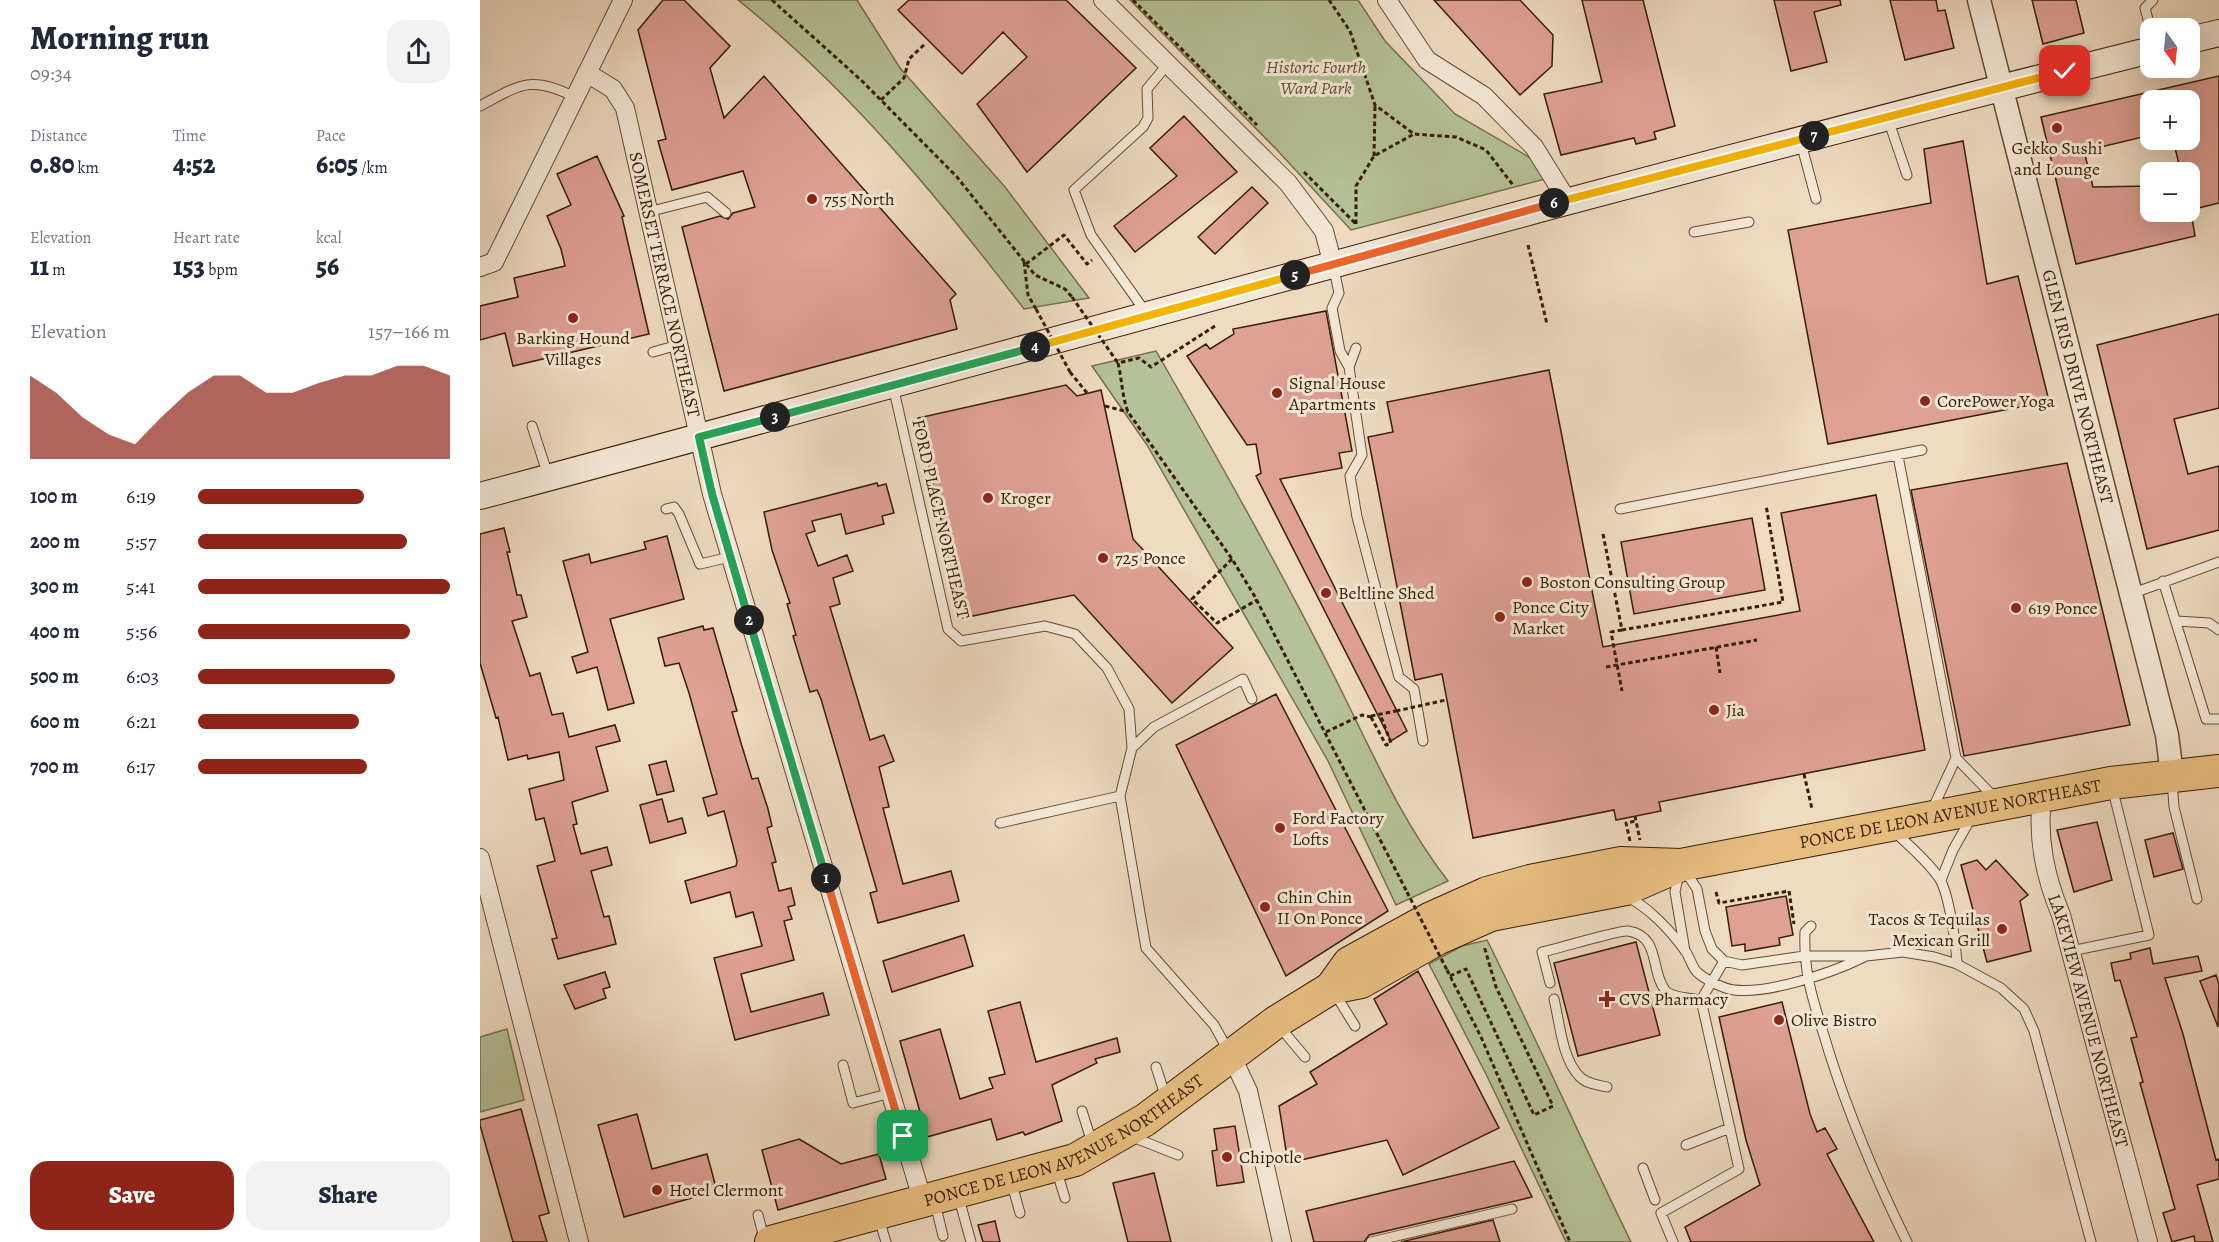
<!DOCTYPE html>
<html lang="en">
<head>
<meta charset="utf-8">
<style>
	:root { --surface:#fff; --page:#f2f2f3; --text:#1f2937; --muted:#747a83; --accent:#8f2418 }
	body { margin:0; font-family:Alegreya,serif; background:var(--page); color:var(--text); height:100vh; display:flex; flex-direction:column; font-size:22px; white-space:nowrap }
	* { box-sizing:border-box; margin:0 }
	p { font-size:20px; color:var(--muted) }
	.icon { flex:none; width:33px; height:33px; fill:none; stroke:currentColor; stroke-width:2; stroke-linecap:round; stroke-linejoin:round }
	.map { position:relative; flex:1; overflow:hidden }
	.drawer { display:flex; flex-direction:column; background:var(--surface); width:480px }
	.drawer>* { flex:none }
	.needle { width:39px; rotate:165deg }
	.tools { position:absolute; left:1660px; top:18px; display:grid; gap:12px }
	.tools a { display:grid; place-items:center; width:60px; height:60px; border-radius:12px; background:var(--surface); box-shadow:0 6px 24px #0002; font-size:30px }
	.pin { position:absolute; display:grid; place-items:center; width:51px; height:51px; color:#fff; margin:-26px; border-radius:12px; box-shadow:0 3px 9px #0006 }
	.km { position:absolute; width:30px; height:30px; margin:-15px; border-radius:50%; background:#222; color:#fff; font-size:16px; line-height:30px; text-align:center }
	.round { display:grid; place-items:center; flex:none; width:63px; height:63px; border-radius:18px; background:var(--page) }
	.headline { display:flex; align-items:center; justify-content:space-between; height:102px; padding:0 30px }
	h1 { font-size:33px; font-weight:800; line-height:45px }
	.figures { display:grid; grid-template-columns:repeat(3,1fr); gap:9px; height:102px; padding:6px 30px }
	.figures div { display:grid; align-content:center }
	.figures b { font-size:26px; font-weight:800 }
	.figures small { font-size:16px; font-weight:400 }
	.figures p { font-size:16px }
	.chart { height:168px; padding:12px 30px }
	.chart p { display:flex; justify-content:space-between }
	.chart svg { width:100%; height:108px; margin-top:6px; fill:var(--accent); opacity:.7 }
	.cta { display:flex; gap:12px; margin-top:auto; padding:12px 30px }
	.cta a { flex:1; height:69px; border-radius:18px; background:var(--accent); color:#fff; font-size:24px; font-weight:800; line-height:69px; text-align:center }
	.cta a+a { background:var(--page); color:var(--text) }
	ul { padding:0 30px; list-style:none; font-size:20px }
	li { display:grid; grid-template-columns:96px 72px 1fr; align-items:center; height:45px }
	li i { height:15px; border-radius:8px; background:var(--accent) }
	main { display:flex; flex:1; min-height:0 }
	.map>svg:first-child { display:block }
</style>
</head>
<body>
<main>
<section class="drawer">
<div class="headline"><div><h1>Morning run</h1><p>09:34</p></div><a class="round"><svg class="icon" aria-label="share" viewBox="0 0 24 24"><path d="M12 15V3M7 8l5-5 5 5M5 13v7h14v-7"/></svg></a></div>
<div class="figures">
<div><p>Distance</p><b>0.80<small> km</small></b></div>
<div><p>Time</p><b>4:52</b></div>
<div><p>Pace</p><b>6:05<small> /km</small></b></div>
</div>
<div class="figures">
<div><p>Elevation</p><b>11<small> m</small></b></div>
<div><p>Heart rate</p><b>153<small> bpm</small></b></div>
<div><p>kcal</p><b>56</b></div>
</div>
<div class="chart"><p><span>Elevation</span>157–166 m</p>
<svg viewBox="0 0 160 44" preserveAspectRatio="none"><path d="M0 44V10L10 17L20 27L30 34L40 38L50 27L60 17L70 10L80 10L90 17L100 17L110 13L120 10L130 10L140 6L150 6L160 10V44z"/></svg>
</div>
<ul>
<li><b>100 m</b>6:19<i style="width:66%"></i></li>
<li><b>200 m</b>5:57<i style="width:83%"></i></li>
<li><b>300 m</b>5:41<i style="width:100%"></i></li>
<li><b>400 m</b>5:56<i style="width:84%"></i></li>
<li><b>500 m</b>6:03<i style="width:78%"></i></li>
<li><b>600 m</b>6:21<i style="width:64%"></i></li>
<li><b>700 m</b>6:17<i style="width:67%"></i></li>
</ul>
<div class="cta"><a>Save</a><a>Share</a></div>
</section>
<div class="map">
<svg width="1739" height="1242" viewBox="0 0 1739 1242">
	<rect width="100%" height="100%" fill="#efdbc1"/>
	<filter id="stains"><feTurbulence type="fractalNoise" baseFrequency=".00333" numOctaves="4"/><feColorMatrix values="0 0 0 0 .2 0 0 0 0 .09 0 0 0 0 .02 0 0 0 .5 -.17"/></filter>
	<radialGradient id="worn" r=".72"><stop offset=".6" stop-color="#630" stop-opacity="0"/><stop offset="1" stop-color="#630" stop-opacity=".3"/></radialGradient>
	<path fill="#b5c196" stroke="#766f4c" stroke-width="1.5" d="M258 0H377L420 68 525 187 609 298 544 309C459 198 368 88 258 0Z
		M650 0H878L905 41 975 114 1080 175 871 230 797 150Z
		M676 351C736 455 795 559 849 666 887 740 917 815 968 881L916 905 848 761 804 684 667 445 612 366Z
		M1007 940C1057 1040 1102 1142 1151 1242H1086L1006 1074 949 964 982 946Z
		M27 1029 44 1100 0 1112V1037Z"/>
	<path fill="#dfa095" stroke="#361d03" stroke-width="1.5" d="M183 0H204L250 46 230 68 244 118 284 76 476 294 470 300 477 329 244 391 202 227 240 216 248 219 253 213 275 207 263 171 192 190 178 141 186 139 158 30Z
		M429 0H586L656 68 547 172 497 104 547 57 523 32 482 74 418 10Z
		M954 0H1040L1073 35 1072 66 1040 95Z
		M1102 0H1163L1195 126 1174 132 1176 139 1156 144 1154 138 1081 155 1064 94 1122 82Z
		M1294 0H1360L1361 5 1334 12 1347 62 1311 71Z
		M1410 0H1456L1458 11 1465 10 1474 48 1425 60Z
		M1552 0H1596L1604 33 1563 44Z
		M1739 76V203L1710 210V172H1701L1693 140H1710V100H1671V135L1604 151 1613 187 1671 186V212H1711L1715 236 1596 264 1561 117Z
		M704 116 757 172 655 252 634 226 697 176 670 148Z
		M1483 141 1507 284 1538 276 1568 397 1561 403 1348 444 1308 230 1451 203 1444 149Z
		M117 156 144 216 142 217 169 334 33 366 25 333 0 340V306L38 297 34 278 85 266 81 249 67 216 91 205 77 174Z
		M772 187 788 203 735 254 718 237Z
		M846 311 872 451 859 453 862 468 800 479 927 731 911 741 776 476 781 473 776 444 767 445 707 356 726 344 730 349 754 334 753 329Z
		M1739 314V408L1694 419 1708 474 1739 466V530L1667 549 1617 345Z
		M1069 370 1123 647 1320 611 1301 513 1396 495 1445 750 1179 802 1181 811 1136 820 1134 810 993 838 962 674 935 680 888 437 913 432 907 402Z
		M586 385 597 396 621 390 653 539 753 648 692 703 594 595 483 618 438 418Z
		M1587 463 1650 725 1484 756 1431 490Z
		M397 483 398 486 406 484 414 513 402 516 404 524 366 534 361 514 332 521 335 531 326 534 338 566 367 555 373 571 353 578 360 604 350 607 390 740 404 735 414 761 399 767 409 807 403 808 423 884 471 871 479 901 398 923 390 893 397 891 341 699 337 690 330 692 313 636 316 635 307 604 310 603 292 550 284 512Z
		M1272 518 1285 590 1154 614 1141 542Z
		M24 528 30 552H27L37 595H41L47 617 32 621 50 676 60 673 72 715 83 713 89 737 135 725 140 741 116 747 128 791 92 802 97 824 93 825 101 854 127 847 132 865 111 871 124 917 129 916 136 944 78 959 72 939 77 938 57 866 75 861 64 818 56 820 49 789 84 780 79 752 48 759 47 755 28 760 18 717 16 718 0 663V534Z
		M187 536 204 599 130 619 154 703 128 710 117 667 97 673 92 657 108 652 83 561 109 554 111 563 166 549 164 542Z
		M223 626 224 630 233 628 257 711 252 712 261 743 272 779 278 778 288 809 292 826 287 828 296 862 292 863 299 891 311 888 315 905 308 907 312 919 304 921 314 960 261 974 271 1012 343 993 349 1015 255 1040 234 958 282 946 273 912 256 917 250 892 211 903 205 881 256 866 257 861 244 811 228 816 223 798 237 794 209 693 199 663 185 666 178 638Z
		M796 694 908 911 806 976 696 745Z
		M186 761 194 791 177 795 169 765Z
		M182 799 188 822 202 818 206 833 170 843 160 805Z
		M1617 822 1632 880 1594 892 1577 830Z
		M1693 833 1703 869 1674 877 1665 840Z
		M1497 860 1506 870 1516 860 1548 895 1540 901 1551 951 1507 962 1481 865Z
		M1306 896 1313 935 1299 938 1300 945 1265 951V944L1252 946 1246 907Z
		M484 935 493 966 412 992 403 961Z
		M1156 942 1180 1035 1098 1056 1074 963Z
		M1670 948 1673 964 1718 956 1722 971 1685 978 1703 1034 1736 1160 1739 1159V1179L1717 1185 1733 1242H1715L1714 1236 1692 1242 1683 1213 1695 1209 1660 1083 1663 1082 1651 1038 1657 1037 1640 980 1635 981 1631 963 1651 959 1650 953Z
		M938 971 1019 1128 923 1175 907 1140 808 1163 799 1106 837 1084 830 1072 907 1024 894 999Z
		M125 972 130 987 123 989 126 998 95 1009 84 985Z
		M1736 975 1739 984 1738 1027 1720 981Z
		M540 1002 556 1062 637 1038 640 1052 615 1059 617 1063 572 1085 582 1121 545 1135 543 1132 517 1140 511 1119 447 1137 420 1041 460 1029 480 1099 513 1088 509 1078 525 1074 508 1011Z
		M1302 1002 1330 1114 1337 1132 1345 1128 1357 1149 1347 1154 1394 1242H1211L1205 1227 1280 1185 1266 1140 1239 1017Z
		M41 1109 69 1213 59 1216 67 1242H33L0 1125V1120Z
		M157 1114 172 1169 227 1154 237 1191 144 1217 118 1125Z
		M755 1126 764 1182 737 1186 732 1151 737 1150 734 1129Z
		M319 1139 361 1164 399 1154 406 1179 298 1210 282 1150Z
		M1034 1161 1052 1197 889 1235 884 1242H834L826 1211Z
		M674 1173 691 1242H648L633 1183Z
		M1013 1220 1020 1242H921Z
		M515 1221 520 1242H503L498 1225Z"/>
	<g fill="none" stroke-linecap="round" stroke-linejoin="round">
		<defs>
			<path id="service" d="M1671 31 1665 8 1673 0
				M0 106C41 84 51 75 95 97
				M1408 119 1427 175
				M1321 143 1336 199
				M168 212 227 197 246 213
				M1214 232 1269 222
				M853 265 859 293 852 308 860 351 869 367 882 455 870 476 877 517 919 677 934 689 943 741
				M667 314 611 235 594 190 663 127 668 118 667 89 687 65
				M173 352 198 345
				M869 367 876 348
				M413 386 468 629 481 641 565 626 595 634 627 668 649 709 652 748 640 796 666 948 734 1025 749 1052
				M52 426 68 475
				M1418 456 1476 758 1515 798
				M186 509 194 507 199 514 220 564 250 557
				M1140 509 1442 450
				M1683 581 1726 719H1739
				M1651 594 1739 562
				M1696 621 1729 623 1739 630
				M652 748 674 727 763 679 772 699
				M1692 780 1694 807 1717 899
				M1452 810 1476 758
				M520 823 640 796
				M1414 831C1429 846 1447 860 1459 878 1469 892 1476 945 1477 964
				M1204 869 1217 889 1225 931 1232 949 1244 961 1262 965 1324 956H1386L1423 952 1454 957 1477 964 1521 988 1544 1009 1554 1031 1611 1242
				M1199 873 1195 892 1205 951
				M1461 880 1473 850 1491 818
				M1145 896C1168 906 1191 931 1206 952 1210 958 1212 967 1217 972 1224 979 1244 989 1254 990 1289 994 1352 973 1384 957
				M1331 926 1325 932C1323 978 1336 1008 1349 1052 1370 1118 1396 1179 1427 1242
				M1591 951 1669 935 1632 787
				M1070 983 1062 952C1077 949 1138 930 1148 931 1181 936 1170 971 1185 990 1191 998 1212 998 1221 1000
				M854 992 875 1026
				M1074 999C1080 1024 1082 1059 1100 1077 1107 1084 1118 1085 1127 1087
				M799 1026 825 1057
				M363 1065 373 1103 411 1093
				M676 1067 686 1098
				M602 1111 613 1146
				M650 1136 698 1155
				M1206 1145 1250 1128
				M1163 1168 1175 1200
				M576 1169 585 1198
				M531 1181 540 1213
				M478 1195 491 1242
				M455 1203 463 1236
				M278 1215 285 1242
				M399 1219 406 1242
				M891 1242 1032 1209
				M1193 1242 1181 1213 1259 1169 1221 1000 1244 961"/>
			<g id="minor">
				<path d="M623 0 808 183 844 231 853 265"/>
				<path d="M907 0 947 60 1004 96 1054 147 1087 200"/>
				<path id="s1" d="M107 73 133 89 145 108 232 494 443 1202"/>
				<path d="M0 267 14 262 143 0"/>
				<path id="s2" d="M1562 797C1557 839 1565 876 1581 915L1668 1242"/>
				<path d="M0 858 99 1242"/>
				<path d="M751 1055 768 1091 802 1242"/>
			</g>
			<g id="tertiary">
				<path id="s3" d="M1499 0 1687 735 1692 774"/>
			</g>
			<path id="secondary" d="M1710 40 1739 33
				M0 496C557 347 1112 190 1671 50"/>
			<g id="trunk">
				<path id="s4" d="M851 988 869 963 951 918 1007 893 1050 881 1141 863 1201 865 1631 783 1739 771"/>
				<path id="s5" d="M291 1242 595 1160 665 1120 796 1022 851 988 881 982 957 939 1011 915 1146 889 1201 865"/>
			</g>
		</defs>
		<use href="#service" stroke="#644c32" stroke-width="11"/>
		<use href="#minor" stroke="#644c32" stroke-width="20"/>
		<use href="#tertiary" stroke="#644c32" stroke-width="25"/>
		<use href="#secondary" stroke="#361d03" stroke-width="28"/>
		<use href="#trunk" stroke="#361d03" stroke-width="34"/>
		<path stroke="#361d03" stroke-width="3" stroke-dasharray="4.5 3" stroke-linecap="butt" d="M292 0 382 81 477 177 555 275 585 289 592 297
			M653 0 777 125
			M849 0 870 31 895 105 934 134 976 137 1006 150 1033 185
			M401 100 424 78 429 59 446 43
			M894 156 895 105
			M824 172 876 224
			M876 224V186L894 156 934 134
			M1048 245 1067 324
			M544 262 548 295 556 309
			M546 264 584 235 607 264 612 260
			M735 326 671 367 659 358 638 363C642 380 642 396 648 412L752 559 774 595 927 892
			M590 372 607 393
			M625 406 648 412
			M1123 534 1142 630 1303 602 1286 505
			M752 559 712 599 737 623 777 600
			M1142 630 1131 632 1142 691
			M1236 647 1240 673
			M891 716 916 711
			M891 717 906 745 911 743 900 714
			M846 732 882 715 891 717
			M1324 774 1332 809
			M1155 816 1160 840
			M1150 841 1146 823 1156 821
			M1236 892 1239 903 1309 891 1314 924
			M967 970 1001 1037 1090 1242
			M970 976 986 969 1054 1115 1073 1106 1016 987 1004 946"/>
		<use href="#service" stroke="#f5e8d7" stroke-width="9"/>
		<use href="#minor" stroke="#f5e8d7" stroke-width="18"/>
		<use href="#tertiary" stroke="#f5e8d7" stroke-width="22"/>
		<use href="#secondary" stroke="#f5e8d7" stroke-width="26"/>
		<use href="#trunk" stroke="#e8be80" stroke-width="32"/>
		<path stroke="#361d03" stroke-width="3" stroke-dasharray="4.5 3" stroke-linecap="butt" d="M592 297 638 363
			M556 309 590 372
			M1126 667 1277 640
			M916 711 966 700
			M927 892 967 970"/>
	</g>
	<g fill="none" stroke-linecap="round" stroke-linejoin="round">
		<defs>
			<path id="split-1" d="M346 878 423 1136"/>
			<path id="split-2" d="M269 620 346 878"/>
			<path id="split-3" d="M269 620 232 494 219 437 295 417"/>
			<path id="split-4" d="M295 417 555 347"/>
			<path id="split-5" d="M555 347 815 275"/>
			<path id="split-6" d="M815 275 1074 203"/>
			<path id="split-7" d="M1074 203 1334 136"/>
			<path id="split-8" d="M1334 136 1585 71"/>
		</defs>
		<use href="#split-1" stroke="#fff" stroke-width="12"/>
		<use href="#split-2" stroke="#fff" stroke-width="12"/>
		<use href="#split-3" stroke="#fff" stroke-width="12"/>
		<use href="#split-4" stroke="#fff" stroke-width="12"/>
		<use href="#split-5" stroke="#fff" stroke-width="12"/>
		<use href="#split-6" stroke="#fff" stroke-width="12"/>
		<use href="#split-7" stroke="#fff" stroke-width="12"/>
		<use href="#split-8" stroke="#fff" stroke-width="12"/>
		<use href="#split-1" stroke="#f0652b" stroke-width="8"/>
		<use href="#split-2" stroke="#22a559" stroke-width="8"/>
		<use href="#split-3" stroke="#22a559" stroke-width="8"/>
		<use href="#split-4" stroke="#22a559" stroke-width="8"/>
		<use href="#split-5" stroke="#f5b400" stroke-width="8"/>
		<use href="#split-6" stroke="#f0652b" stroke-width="8"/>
		<use href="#split-7" stroke="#f5b400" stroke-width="8"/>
		<use href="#split-8" stroke="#f5b400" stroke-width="8"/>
	</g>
	<g fill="#8f2418" stroke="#f5e8d7" stroke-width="2">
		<circle cx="1577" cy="128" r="6"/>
		<circle cx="332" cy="199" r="6"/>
		<circle cx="93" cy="318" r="6"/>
		<circle cx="797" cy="393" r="6"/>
		<circle cx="1445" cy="401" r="6"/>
		<circle cx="508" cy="498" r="6"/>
		<circle cx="623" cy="558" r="6"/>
		<circle cx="1047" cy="582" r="6"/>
		<circle cx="846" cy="593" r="6"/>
		<circle cx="1536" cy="608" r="6"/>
		<circle cx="1020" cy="617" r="6"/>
		<circle cx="1234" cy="710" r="6"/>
		<circle cx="800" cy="828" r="6"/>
		<circle cx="785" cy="907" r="6"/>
		<circle cx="1522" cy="929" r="6"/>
		<path d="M1124 990h6v6h6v6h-6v6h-6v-6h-6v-6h6z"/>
		<circle cx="1299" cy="1020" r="6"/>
		<circle cx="747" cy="1157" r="6"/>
		<circle cx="177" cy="1190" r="6"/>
	</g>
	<g text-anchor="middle" stroke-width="6" stroke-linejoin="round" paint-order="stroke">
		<g font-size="18" font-style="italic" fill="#5c4e2f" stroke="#f5e8d7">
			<text x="836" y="73">Historic Fourth<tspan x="836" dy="21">Ward Park</tspan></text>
		</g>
		<g font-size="18" fill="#361d03" stroke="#f5e8d7" text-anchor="start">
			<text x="1577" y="154" text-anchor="middle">Gekko Sushi<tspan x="1577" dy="21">and Lounge</tspan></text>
			<text x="344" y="205">755 North</text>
			<text x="93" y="344" text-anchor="middle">Barking Hound<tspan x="93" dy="21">Villages</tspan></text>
			<text x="809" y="389">Signal House<tspan x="809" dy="21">Apartments</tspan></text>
			<text x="1457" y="407">CorePower Yoga</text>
			<text x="520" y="504">Kroger</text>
			<text x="635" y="564">725 Ponce</text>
			<text x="1059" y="588">Boston Consulting Group</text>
			<text x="858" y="599">Beltline Shed</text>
			<text x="1032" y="613">Ponce City<tspan x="1032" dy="21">Market</tspan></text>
			<text x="1548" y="614">619 Ponce</text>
			<text x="1246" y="716">Jia</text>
			<text x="812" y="824">Ford Factory<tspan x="812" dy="21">Lofts</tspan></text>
			<text x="797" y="903">Chin Chin<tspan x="797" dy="21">II On Ponce</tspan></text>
			<text x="1510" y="925" text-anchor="end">Tacos &amp; Tequilas<tspan x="1510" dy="21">Mexican Grill</tspan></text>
			<text x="1139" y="1005">CVS Pharmacy</text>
			<text x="1311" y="1026">Olive Bistro</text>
			<text x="759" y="1163">Chipotle</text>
			<text x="189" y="1196">Hotel Clermont</text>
		</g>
		<g font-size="18" fill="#361d03" stroke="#f5e8d7">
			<text dy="6" stroke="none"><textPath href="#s1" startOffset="234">SOMERSET TERRACE NORTHEAST</textPath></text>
			<text dy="6" stroke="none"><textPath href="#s3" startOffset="399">GLEN IRIS DRIVE NORTHEAST</textPath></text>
			<text transform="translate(461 519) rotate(77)" y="6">FORD PLACE NORTHEAST</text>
			<text dy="6" stroke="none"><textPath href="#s4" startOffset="657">PONCE DE LEON AVENUE NORTHEAST</textPath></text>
			<text dy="6" stroke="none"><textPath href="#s2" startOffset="230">LAKEVIEW AVENUE NORTHEAST</textPath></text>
			<text dy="6" stroke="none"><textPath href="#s5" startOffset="312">PONCE DE LEON AVENUE NORTHEAST</textPath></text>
		</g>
	</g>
	<rect width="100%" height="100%" filter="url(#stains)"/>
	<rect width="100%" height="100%" fill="url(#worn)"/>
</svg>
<div class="tools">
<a><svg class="needle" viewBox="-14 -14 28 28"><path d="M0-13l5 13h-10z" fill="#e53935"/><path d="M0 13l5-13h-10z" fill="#747a83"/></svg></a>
<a>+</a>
<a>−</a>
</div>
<div class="pin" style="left:423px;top:1136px;background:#1e9e55"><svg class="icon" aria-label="arrive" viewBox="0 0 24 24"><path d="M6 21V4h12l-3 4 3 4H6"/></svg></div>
<div class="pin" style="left:1585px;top:71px;background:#d93025"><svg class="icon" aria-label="check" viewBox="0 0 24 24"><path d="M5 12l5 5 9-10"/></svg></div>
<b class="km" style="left:346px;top:878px">1</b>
<b class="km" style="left:269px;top:620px">2</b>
<b class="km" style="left:295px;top:417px">3</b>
<b class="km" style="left:555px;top:347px">4</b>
<b class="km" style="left:815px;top:275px">5</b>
<b class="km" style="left:1074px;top:203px">6</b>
<b class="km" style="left:1334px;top:136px">7</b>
</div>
</main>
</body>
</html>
